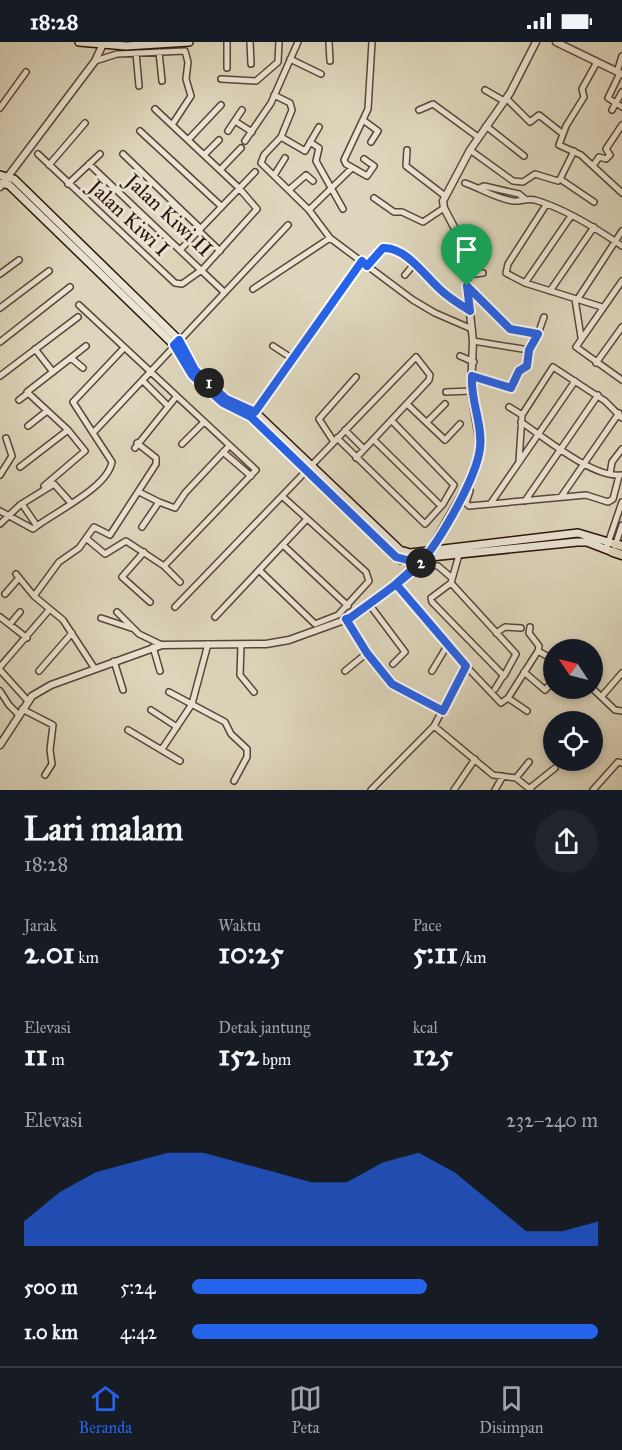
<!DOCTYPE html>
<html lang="id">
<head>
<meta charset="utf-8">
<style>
	:root { --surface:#171b24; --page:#20242c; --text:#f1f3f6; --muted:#9ea1a6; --line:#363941; --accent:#2563eb }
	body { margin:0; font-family:"IM FELL Great Primer",serif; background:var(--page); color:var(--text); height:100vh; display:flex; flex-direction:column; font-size:22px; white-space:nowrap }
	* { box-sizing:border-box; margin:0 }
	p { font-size:20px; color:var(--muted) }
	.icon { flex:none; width:33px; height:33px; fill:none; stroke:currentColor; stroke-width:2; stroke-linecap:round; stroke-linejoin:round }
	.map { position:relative; height:748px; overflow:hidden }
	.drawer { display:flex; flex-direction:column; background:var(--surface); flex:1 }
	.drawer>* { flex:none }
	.needle { width:39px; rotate:305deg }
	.fabs { position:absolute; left:543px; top:597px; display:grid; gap:12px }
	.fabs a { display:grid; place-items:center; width:60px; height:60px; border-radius:50%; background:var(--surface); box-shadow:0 3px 9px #0003; font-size:30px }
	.pin { position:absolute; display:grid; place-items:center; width:51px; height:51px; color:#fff; margin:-62px -26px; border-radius:50% 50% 50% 0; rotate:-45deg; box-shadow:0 0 6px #0007 }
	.pin .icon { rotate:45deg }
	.km { position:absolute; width:30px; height:30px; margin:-15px; border-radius:50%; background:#222; color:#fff; font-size:16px; line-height:30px; text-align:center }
	.round { display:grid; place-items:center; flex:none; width:63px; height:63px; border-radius:32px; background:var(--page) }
	.summary { display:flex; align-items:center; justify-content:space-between; height:102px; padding:0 24px }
	h1 { font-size:33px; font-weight:700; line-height:45px }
	.metrics { display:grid; grid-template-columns:repeat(3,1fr); gap:9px; height:102px; padding:6px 24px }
	.metrics div { display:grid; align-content:center }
	.metrics b { font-size:30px; font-weight:700 }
	.metrics small { font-size:16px; font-weight:400 }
	.metrics p { font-size:16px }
	.chart { height:168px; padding:12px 24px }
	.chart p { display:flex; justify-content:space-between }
	.chart svg { width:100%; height:108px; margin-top:6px; fill:var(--accent); opacity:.7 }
	ul { padding:0 24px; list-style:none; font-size:20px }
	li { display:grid; grid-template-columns:96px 72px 1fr; align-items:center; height:45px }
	li i { height:15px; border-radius:8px; background:var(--accent) }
	.status { display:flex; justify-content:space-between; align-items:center; height:42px; padding:0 30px; background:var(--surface); direction:ltr }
	.status svg { height:16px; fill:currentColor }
	.menu { display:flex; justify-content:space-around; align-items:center; height:84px; border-top:2px solid var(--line); background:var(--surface); font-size:16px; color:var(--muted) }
	.menu a { display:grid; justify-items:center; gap:3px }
	.menu .current { color:var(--accent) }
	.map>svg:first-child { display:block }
</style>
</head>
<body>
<div class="status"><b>18:28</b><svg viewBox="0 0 49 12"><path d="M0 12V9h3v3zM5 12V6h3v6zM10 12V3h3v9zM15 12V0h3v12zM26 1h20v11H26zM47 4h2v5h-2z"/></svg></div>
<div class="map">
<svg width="622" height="748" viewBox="0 0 622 748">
	<rect width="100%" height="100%" fill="#ded6bc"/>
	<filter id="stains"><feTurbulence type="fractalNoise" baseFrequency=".00333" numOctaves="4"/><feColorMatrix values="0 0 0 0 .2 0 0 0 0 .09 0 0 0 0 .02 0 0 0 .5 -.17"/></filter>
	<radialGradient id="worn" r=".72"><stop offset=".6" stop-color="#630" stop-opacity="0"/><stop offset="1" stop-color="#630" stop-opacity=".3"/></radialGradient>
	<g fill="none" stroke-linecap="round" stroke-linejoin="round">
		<defs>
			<path id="minor" d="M227 0V26
				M250 0 251 22
				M329 0 330 19
				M159 10 162 39
				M136 11 139 44
				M290 17 321 32
				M95 19 117 12 185 9 188 20 186 37 191 54 172 83
				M597 20 582 47 584 55 566 84 559 103 581 113 622 151
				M617 30 622 14
				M620 31 608 56 622 65
				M221 37 256 39 278 20 279 0
				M485 48 504 59
				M506 56 530 80 539 73 563 92
				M0 66 26 30
				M419 68 433 62 478 95
				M612 68 622 50
				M363 78 378 89 371 100
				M235 79 252 90
				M486 84 524 114
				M140 89 221 164
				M228 89 242 68
				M281 95 305 109 319 85
				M188 98 221 63
				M245 99 271 61 298 0
				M310 100 319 106 316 119 343 167
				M407 108 406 124 445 154
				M470 108 513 139 523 140 535 132 558 139 560 137
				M574 109 560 137 594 160
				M38 112 175 241 182 242 203 227 257 167 239 146 155 67
				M123 112 200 186
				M204 113 219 98
				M364 117 374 124 367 134 346 122 344 118 368 67 372 0
				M89 122 224 250
				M49 123 85 81
				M593 124 599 115 606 117 610 113 606 107 622 83
				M220 128 241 106
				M275 132 285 116
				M465 141C482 147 495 156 513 159 520 160 527 156 535 158 566 167 596 186 622 204
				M68 142 100 112
				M479 146 484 144 519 152 525 157
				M290 147 306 133 313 139
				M374 156 394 170H402L423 180 444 166
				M546 163 508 222 506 231 525 241 602 265
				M309 168 352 126
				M198 188 220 209
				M330 196 413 258 435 271 472 287
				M181 207 255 130
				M367 224 383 206C407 205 426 236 443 250 451 257 461 263 470 269
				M0 232 19 218
				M405 233 415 221
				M467 233 483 231
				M622 239 576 305 622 338
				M525 241 571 174
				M467 244 510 287 538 292 544 275
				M253 247 330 196 309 168 261 121 264 113 281 95 292 68 290 61 274 53
				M550 249 594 185
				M575 257 581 295
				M577 258 622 189
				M79 263 256 428 164 524
				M0 266 49 229
				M473 299 529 308
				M0 300 70 245
				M273 304 293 317
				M124 306 73 360 93 391 288 183
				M35 307 53 330
				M460 314 474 320
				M71 316 83 326
				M596 321 622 285
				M0 334 78 275
				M472 334 511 346 519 329 526 326 529 308 538 292
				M143 339 168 364
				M446 350 471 349
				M19 358 27 352
				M407 362 445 398 460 382
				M509 365 522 373
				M255 370 362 219
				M427 380 445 362
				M521 380C545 396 593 436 621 433
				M28 384 47 369
				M345 388 364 407
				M337 396 425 482 443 462 454 443 392 379
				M374 398 441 464
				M334 400 319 377 356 335
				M182 402 203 381
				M135 406 176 355
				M223 410 251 434
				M519 419 522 373 553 325 605 359 622 376
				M20 425 68 388
				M610 432 612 420 622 407
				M0 433 12 414 6 396
				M44 444 85 409 68 388 27 350 86 304
				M470 449 466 461 469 464 586 453 608 460 613 457 619 434
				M139 450 159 460
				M561 455 619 371
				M525 459 598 353
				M491 461 575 339
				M22 462 37 484
				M0 469 33 487C52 471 107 447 112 420L93 391
				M0 482 20 463 54 442 71 461
				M142 485 159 460 175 466 185 451 229 404
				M87 497 105 512 126 499 164 524 180 540
				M283 503 348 564
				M607 504 622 460
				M615 504 622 483
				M144 510 122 535 150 560
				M422 523 438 524 452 536
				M259 528 315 582 338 573 369 539 366 530 282 454
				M16 532 34 554 63 578 95 627
				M451 541 431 556 432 560 504 634 516 612 451 541 460 509
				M396 542 447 604 501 661 508 656 538 609
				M5 552 19 536
				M34 554 59 520 79 506 94 485 110 493 156 422V416L137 401
				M369 562 405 610 393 622
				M175 565 416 315 430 333 429 338 356 416
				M117 570 139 592 162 603
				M0 575 27 596
				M215 575 307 477
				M101 576 131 586
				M346 577 367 611 392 642 443 669
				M10 582 20 570
				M530 585 529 591 539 604 538 609
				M496 591 505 585 521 586
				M241 603 240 633 254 650
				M153 605 160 629
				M538 609 554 618
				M114 619 123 648
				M466 624 434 684 493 733 516 736 531 748
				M0 625 49 568
				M0 628 28 659
				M39 629 72 591
				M345 629 367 611
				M432 629 447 604
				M524 630 545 648 554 638
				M592 646 615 668 622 669
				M495 647 503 634
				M0 649 9 663 18 672
				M169 650 225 680 231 692 247 707V715L234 739
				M602 654 622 631
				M508 656 527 669
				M22 667 53 683 50 708 52 722 45 733
				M151 668 177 685
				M128 688 180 719
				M162 707 192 662 208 602
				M516 736 529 720
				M530 746 555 726
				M371 748 434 684
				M454 748 475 717
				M495 748 503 734
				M593 748 618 720 622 721"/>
			<path id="tertiary" d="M556 0 622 32
				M0 145 95 19 104 0
				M0 703 32 654 51 643 162 603 266 602 289 598 350 576 413 529 426 515 466 445 479 415 480 403 471 349 473 299 467 244V217L465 206 444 166 443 159 470 108 510 51 536 0"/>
			<path id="secondary" d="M79 0 126 4 189 0
				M0 133 14 137 179 298 195 328 226 357 255 370 400 508 410 511 578 491 615 502
				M0 141 9 143 174 303 192 333 223 361 251 375 401 518 577 500H587L613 510"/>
			<path id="primary" d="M615 502 622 504
				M613 510 622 513"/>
		</defs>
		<use href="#minor" stroke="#584538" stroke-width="8"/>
		<use href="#tertiary" stroke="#584538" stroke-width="9"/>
		<use href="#secondary" stroke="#2c150c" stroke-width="10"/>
		<use href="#primary" stroke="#2c150c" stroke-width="11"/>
		<use href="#minor" stroke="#eae4d3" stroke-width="5"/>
		<use href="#tertiary" stroke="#eae4d3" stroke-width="6"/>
		<use href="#secondary" stroke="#eae4d3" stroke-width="7"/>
		<use href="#primary" stroke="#ded6bc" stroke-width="8"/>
	</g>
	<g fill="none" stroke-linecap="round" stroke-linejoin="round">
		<defs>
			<path id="route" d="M467 244 470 269C461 263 451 257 443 250 426 236 407 205 383 206L367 224 362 219 255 370 226 357 195 328 179 298 174 303 192 333 223 361 251 375 396 515 407 518 426 515 396 542 466 624 443 669 392 642 367 611 346 577 350 576C371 560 393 546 412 529 435 510 477 435 480 406 483 382 470 358 472 334L511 346 519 329 527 324 529 308 538 292 510 287 467 244"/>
		</defs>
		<use href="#route" stroke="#fff" stroke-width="12"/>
		<use href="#route" stroke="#2563eb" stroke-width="8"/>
	</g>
	<g text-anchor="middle" stroke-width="6" stroke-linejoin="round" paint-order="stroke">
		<g font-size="21" fill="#2c150c" stroke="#eae4d3">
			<text transform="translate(169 173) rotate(43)" y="7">Jalan Kiwi II</text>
			<text transform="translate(129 176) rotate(43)" y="7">Jalan Kiwi I</text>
		</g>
	</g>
	<rect width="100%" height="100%" filter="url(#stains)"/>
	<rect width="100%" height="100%" fill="url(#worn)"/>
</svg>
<div class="fabs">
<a><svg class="needle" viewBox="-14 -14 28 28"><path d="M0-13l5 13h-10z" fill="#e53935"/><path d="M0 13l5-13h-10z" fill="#9ea1a6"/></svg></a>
<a><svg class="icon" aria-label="locate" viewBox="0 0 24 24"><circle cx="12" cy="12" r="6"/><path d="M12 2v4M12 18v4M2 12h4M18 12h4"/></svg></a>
</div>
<div class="pin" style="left:467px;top:244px;background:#1e9e55"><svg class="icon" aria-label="arrive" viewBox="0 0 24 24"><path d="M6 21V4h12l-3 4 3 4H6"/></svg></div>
<b class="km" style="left:209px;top:341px">1</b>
<b class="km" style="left:421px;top:521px">2</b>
</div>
<section class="drawer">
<div class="summary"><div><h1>Lari malam</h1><p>18:28</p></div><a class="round"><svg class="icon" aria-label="share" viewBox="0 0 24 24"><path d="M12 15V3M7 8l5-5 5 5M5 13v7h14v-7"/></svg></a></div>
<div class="metrics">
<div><p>Jarak</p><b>2.01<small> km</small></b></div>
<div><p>Waktu</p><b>10:25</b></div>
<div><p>Pace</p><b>5:11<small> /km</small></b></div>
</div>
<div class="metrics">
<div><p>Elevasi</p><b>11<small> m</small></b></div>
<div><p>Detak jantung</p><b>152<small> bpm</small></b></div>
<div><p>kcal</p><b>125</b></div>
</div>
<div class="chart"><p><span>Elevasi</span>232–240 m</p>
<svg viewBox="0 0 160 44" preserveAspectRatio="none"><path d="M0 44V34L10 22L20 14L30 10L40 6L50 6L60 10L70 14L80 18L90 18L100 10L110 6L120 14L130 26L140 38L150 38L160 34V44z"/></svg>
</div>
<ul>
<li><b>500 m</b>5:24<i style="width:58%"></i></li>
<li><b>1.0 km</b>4:42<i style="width:100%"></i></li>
</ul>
</section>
<nav class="menu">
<a class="current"><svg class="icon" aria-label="home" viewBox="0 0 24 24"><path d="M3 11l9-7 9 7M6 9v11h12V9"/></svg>Beranda</a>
<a><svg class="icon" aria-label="map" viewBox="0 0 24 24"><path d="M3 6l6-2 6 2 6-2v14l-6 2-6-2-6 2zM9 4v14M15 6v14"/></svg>Peta</a>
<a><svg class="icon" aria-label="saved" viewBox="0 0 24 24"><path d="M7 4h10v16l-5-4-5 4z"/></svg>Disimpan</a>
</nav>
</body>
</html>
